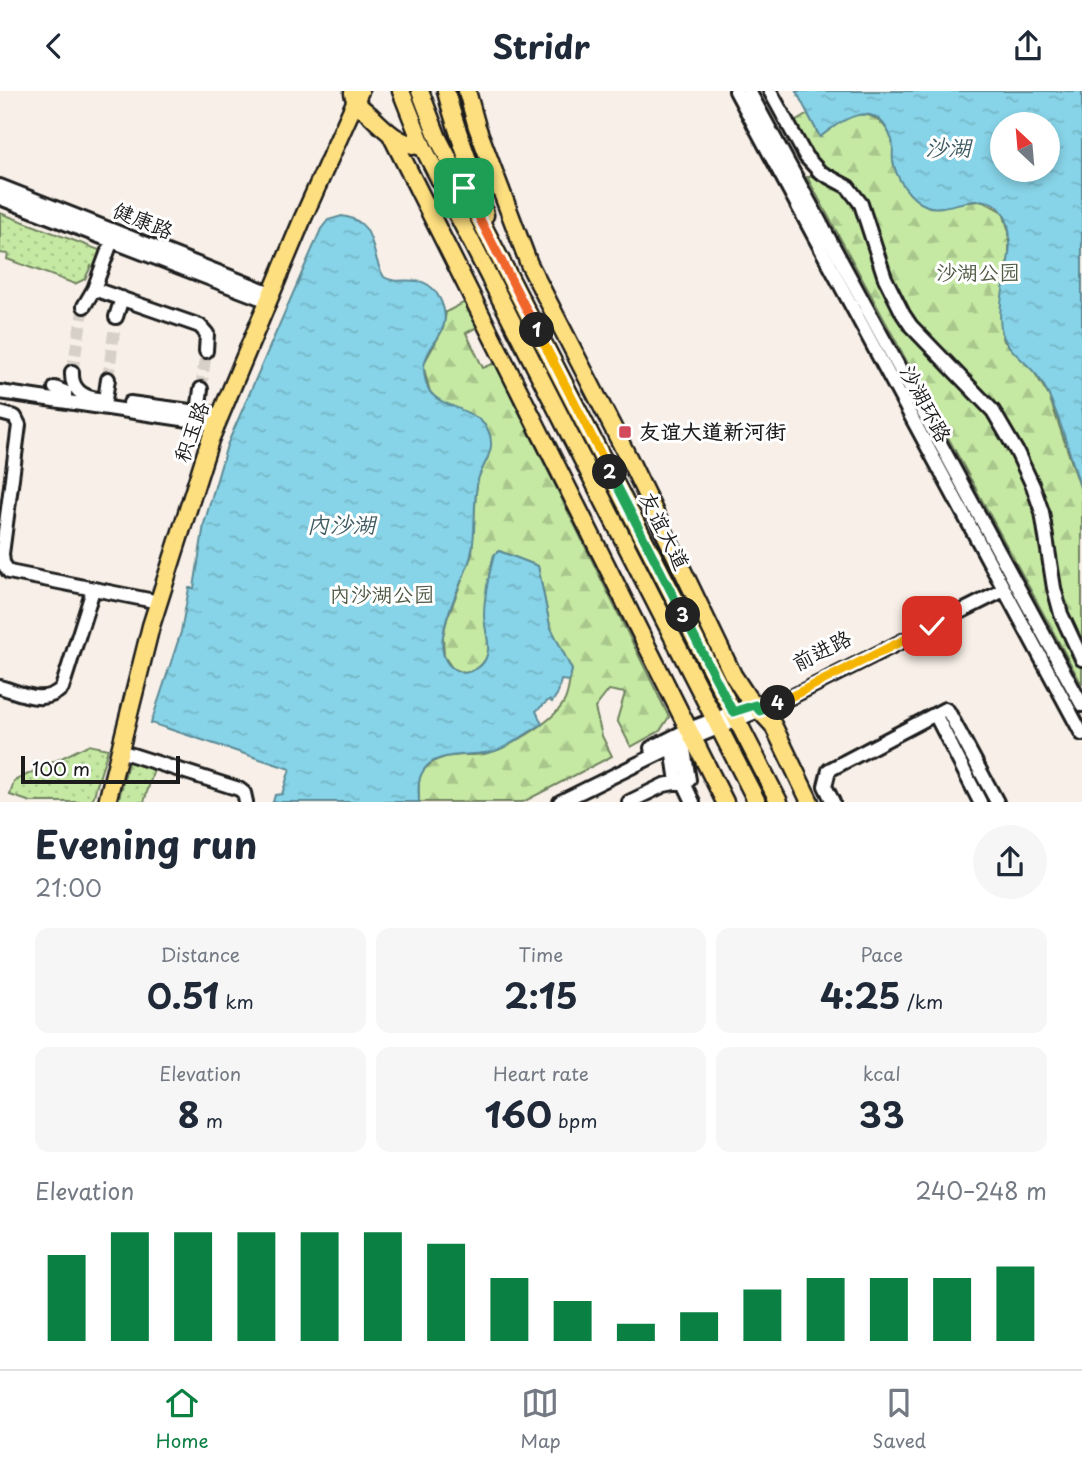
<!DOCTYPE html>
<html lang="en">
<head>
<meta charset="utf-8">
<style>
	:root { --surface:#fff; --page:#f6f6f7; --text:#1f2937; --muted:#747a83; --line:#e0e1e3; --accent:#0b8043 }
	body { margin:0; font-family:"Playpen Sans","LXGW WenKai TC",sans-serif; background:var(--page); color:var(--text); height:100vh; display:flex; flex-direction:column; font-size:26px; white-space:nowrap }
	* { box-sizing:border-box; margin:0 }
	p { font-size:23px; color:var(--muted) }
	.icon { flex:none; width:38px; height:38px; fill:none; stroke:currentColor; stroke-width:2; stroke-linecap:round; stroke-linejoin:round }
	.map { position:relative; height:711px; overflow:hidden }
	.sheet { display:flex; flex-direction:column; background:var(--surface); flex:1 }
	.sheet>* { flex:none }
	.needle { width:46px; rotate:334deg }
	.controls { position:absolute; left:990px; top:21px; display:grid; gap:14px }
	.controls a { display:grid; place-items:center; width:70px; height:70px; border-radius:50%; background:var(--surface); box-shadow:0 4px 10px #0003; font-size:35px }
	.scale { position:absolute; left:21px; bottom:18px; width:159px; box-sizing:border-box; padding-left:7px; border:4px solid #1c1c1c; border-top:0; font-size:19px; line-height:24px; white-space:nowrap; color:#1c1c1c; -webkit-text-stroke:5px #fff; paint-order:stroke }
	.pin { position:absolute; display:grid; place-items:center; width:60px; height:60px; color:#fff; margin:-30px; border-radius:14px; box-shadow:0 4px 10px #0006 }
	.km { position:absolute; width:35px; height:35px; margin:-18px; border-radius:50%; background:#222; color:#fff; font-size:19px; line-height:35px; text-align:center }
	.round { display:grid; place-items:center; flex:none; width:74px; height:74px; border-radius:37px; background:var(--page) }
	.summary { display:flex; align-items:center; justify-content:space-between; height:119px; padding:0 35px }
	h1 { font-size:38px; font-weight:700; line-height:52px }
	.metrics { display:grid; grid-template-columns:repeat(3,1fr); gap:10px; height:119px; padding:7px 35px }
	.metrics div { display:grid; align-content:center; border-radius:14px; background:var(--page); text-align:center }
	.metrics b { font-size:35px; font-weight:700 }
	.metrics small { font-size:19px; font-weight:400 }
	.metrics p { font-size:19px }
	.chart { height:196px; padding:14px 35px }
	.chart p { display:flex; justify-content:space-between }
	.chart svg { width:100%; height:126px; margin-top:7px; stroke:var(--accent); stroke-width:6 }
	header { display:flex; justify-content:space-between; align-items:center; height:91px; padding:0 35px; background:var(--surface); font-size:32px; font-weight:700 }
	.menu { display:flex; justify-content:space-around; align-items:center; height:98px; border-top:2px solid var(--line); background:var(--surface); font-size:19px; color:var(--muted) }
	.menu a { display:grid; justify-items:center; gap:4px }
	.menu .current { color:var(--accent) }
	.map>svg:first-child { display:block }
</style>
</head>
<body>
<header><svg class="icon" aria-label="back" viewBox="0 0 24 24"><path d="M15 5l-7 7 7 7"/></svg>Stridr<svg class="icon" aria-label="share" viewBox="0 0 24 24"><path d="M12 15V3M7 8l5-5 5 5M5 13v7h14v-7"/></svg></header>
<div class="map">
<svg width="1082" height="711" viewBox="0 0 1082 711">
	<defs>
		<pattern id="grass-dots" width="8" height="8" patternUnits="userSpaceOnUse" patternTransform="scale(1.75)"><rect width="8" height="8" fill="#c5e9a3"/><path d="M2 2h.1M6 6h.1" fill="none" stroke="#a9c78c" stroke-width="1.8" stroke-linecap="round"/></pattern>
		<pattern id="forest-firs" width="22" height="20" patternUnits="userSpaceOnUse" patternTransform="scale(1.75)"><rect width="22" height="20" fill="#c5e9a3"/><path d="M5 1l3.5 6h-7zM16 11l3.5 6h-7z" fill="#a9c78c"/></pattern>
		<pattern id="water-ripples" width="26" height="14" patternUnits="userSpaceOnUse" patternTransform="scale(1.75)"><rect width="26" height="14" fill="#87d3e7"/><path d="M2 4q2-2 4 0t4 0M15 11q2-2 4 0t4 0" fill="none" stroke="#74b5c6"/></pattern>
	</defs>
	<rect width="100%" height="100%" fill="#f8f0e8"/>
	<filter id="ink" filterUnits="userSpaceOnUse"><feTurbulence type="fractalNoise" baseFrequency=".0143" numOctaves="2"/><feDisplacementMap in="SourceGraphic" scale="14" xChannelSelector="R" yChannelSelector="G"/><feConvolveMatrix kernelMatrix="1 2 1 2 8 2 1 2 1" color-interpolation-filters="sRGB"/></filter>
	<g filter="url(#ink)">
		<path fill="url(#grass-dots)" stroke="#708260" stroke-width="2" d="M0 122 102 160 96 178 91 175 85 188 75 193 7 168 8 163 0 162Z
			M88 654 108 658 92 711H31L10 704 14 690Z
			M129 668 155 675 144 711H118Z"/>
		<path fill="url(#forest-firs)" stroke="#708260" stroke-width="2" d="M808 23 820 46C837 33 856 14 878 29 884 34 891 43 893 52 897 73 897 84 910 103L963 111 983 110 1003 121 1009 141V167L1005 181 1001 239 1004 250 1033 279 1049 305 1082 402V594L807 86H822L827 80 826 77 813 70 793 32Z
			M465 211 477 236 466 242 483 277 495 272 669 626 660 640 631 656 617 629 625 602 609 599 595 617 602 645 612 665 523 711H419C419 701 417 688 423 680 438 660 463 666 484 663 506 659 553 631 564 611 569 602 569 589 572 579L550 535 538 475 499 460 494 464C488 486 485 507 485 529 485 542 492 555 486 567 482 576 473 581 464 582L452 577 444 565 443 545 447 528 472 463 476 401 478 387 488 366 430 301 423 274 443 238 446 221Z"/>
		<path fill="url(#water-ripples)" stroke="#5c8a96" stroke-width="2" fill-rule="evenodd" d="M796 0H1082V402C1072 371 1057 312 1039 287 1027 270 1004 259 1001 237 995 204 1022 151 1003 122 985 94 948 123 927 115 910 109 896 87 893 70 892 63 894 55 892 49 876 5 844 27 820 46ZM1048 33V79H1003V33Z
			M342 125C379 131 368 160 384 186 400 197 424 177 440 208 460 249 410 253 428 297 437 320 494 316 491 355 490 367 481 377 478 389 472 414 477 440 471 464 465 492 414 570 464 582 473 581 482 576 486 567 492 554 484 538 484 524 484 504 489 483 494 464L499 460 538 475 550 535 572 579 569 590 561 589 558 602 552 611 549 609 536 620 542 633C527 642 511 655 495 660 472 667 432 657 421 684 417 692 419 703 419 711H273L275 704 282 703 290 678 151 632 181 541 189 497H194L204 433 227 354 321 138 328 129Z"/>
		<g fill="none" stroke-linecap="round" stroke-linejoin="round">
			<path stroke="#d7d0c9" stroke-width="12" stroke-dasharray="12 6" stroke-linecap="butt" d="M72 281 84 215
				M108 288 116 226
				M201 298 206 260"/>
			<defs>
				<path id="minor" d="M736 0 1082 643
					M749 0 1082 614
					M770 0 806 66 820 81 848 96 861 113 885 187 903 223 911 235 993 320 1017 361 1033 395 1042 421 1054 497 1061 523 1082 568
					M0 95 271 202
					M0 107 268 210
					M94 198 200 235 207 243 206 260
					M84 215 94 198 112 149
					M116 226 122 207
					M72 281C71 298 82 306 98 308
					M55 297 65 301V310
					M0 301 216 333
					M105 309 108 288
					M130 312 220 324
					M198 321 201 298
					M0 322 15 326 19 334 2 463 3 472 9 481 159 511
					M0 596C21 602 44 615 62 597L93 499
					M935 623 980 711
					M651 657 689 638 760 611
					M672 657 677 691
					M120 660 239 698 244 702 246 711
					M683 690 693 711
					M560 711 670 657 789 607 1004 499
					M629 711 664 694 689 689 683 652
					M833 711 825 695 829 679 945 618 948 620 997 711"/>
				<path id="major" d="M401 0 423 56 757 711
					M420 0 438 47 779 711
					M446 0C456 42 475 82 485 124
					M467 0 477 36 529 173 631 372 733 584 748 607 773 634 810 711
					M353 2C355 13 362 17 370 24 386 40 399 53 423 56
					M392 46 725 711
					M107 711 151 535 210 349 303 127 360 0"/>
			</defs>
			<use href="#minor" stroke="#1c1c1c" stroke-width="18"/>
			<use href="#major" stroke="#1c1c1c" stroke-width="21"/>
			<use href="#minor" stroke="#fff" stroke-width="12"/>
			<use href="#major" stroke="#fedf80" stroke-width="16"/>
		</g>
	</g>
	<g fill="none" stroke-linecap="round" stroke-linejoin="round" filter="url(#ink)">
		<defs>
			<path id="split-1" d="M464 97 537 239"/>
			<path id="split-2" d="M537 239 610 381"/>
			<path id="split-3" d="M610 381 683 524"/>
			<path id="split-4" d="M683 524 733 621 755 614 760 620 778 612"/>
			<path id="split-5" d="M778 612 932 535"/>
		</defs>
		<use href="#split-1" stroke="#fff" stroke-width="14"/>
		<use href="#split-2" stroke="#fff" stroke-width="14"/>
		<use href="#split-3" stroke="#fff" stroke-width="14"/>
		<use href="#split-4" stroke="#fff" stroke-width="14"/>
		<use href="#split-5" stroke="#fff" stroke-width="14"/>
		<use href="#split-1" stroke="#f0652b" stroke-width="9"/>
		<use href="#split-2" stroke="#f5b400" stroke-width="9"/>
		<use href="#split-3" stroke="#22a559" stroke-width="9"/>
		<use href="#split-4" stroke="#22a559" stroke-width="9"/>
		<use href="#split-5" stroke="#f5b400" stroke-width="9"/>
	</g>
	<rect fill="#d1495b" stroke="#fff" stroke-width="2.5" x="618" y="334" width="14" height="14" rx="3.5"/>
	<g text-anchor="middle" stroke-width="6" stroke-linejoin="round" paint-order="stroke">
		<g font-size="21" fill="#1c1c1c" stroke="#fff">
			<text transform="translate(143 130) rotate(22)" y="7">健康路</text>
			<text transform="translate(925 313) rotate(62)" y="7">沙湖环路</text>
			<text transform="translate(192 341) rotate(-70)" y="7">积玉路</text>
			<text transform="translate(664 440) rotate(63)" y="7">友谊大道</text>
			<text transform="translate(822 560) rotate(-27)" y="7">前进路</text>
		</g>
		<g font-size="21" fill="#4f5a44" stroke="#fff">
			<text x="978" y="189">沙湖公园</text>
			<text x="382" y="511">内沙湖公园</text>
		</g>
		<g font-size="21" font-weight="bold" fill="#1c1c1c" stroke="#fff" text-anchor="start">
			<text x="639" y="348">友谊大道新河街</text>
		</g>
		<g font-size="23" font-style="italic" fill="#415c63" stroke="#fff">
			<text x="948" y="65">沙湖</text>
			<text x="341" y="442">内沙湖</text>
		</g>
	</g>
</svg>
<div class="controls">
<a><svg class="needle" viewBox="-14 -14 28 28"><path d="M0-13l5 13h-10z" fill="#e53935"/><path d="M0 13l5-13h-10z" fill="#747a83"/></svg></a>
</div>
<div class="scale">100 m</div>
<div class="pin" style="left:464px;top:97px;background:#1e9e55"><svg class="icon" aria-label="arrive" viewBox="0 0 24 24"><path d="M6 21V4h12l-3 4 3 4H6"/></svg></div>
<div class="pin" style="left:932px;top:535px;background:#d93025"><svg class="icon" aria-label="check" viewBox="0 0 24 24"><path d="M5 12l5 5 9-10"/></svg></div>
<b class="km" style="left:537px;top:239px">1</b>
<b class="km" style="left:610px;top:381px">2</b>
<b class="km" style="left:683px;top:524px">3</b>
<b class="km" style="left:778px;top:612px">4</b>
</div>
<section class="sheet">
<div class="summary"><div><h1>Evening run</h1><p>21:00</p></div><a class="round"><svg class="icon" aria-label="share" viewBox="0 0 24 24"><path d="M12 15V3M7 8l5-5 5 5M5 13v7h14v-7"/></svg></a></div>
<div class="metrics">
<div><p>Distance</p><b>0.51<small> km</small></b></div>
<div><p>Time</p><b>2:15</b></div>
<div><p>Pace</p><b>4:25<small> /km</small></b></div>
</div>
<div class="metrics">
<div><p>Elevation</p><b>8<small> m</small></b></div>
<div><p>Heart rate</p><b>160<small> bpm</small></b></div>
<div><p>kcal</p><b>33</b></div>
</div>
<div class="chart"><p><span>Elevation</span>240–248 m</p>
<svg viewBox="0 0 160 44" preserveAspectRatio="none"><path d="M5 44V14M15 44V6M25 44V6M35 44V6M45 44V6M55 44V6M65 44V10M75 44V22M85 44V30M95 44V38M105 44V34M115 44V26M125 44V22M135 44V22M145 44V22M155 44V18"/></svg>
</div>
</section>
<nav class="menu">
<a class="current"><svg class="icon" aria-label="home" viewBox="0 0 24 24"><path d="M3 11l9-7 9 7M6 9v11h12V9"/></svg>Home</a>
<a><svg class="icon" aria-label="map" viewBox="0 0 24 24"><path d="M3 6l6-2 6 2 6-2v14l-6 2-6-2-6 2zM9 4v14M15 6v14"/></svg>Map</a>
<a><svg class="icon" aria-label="saved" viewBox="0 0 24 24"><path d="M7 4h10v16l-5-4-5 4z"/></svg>Saved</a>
</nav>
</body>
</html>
